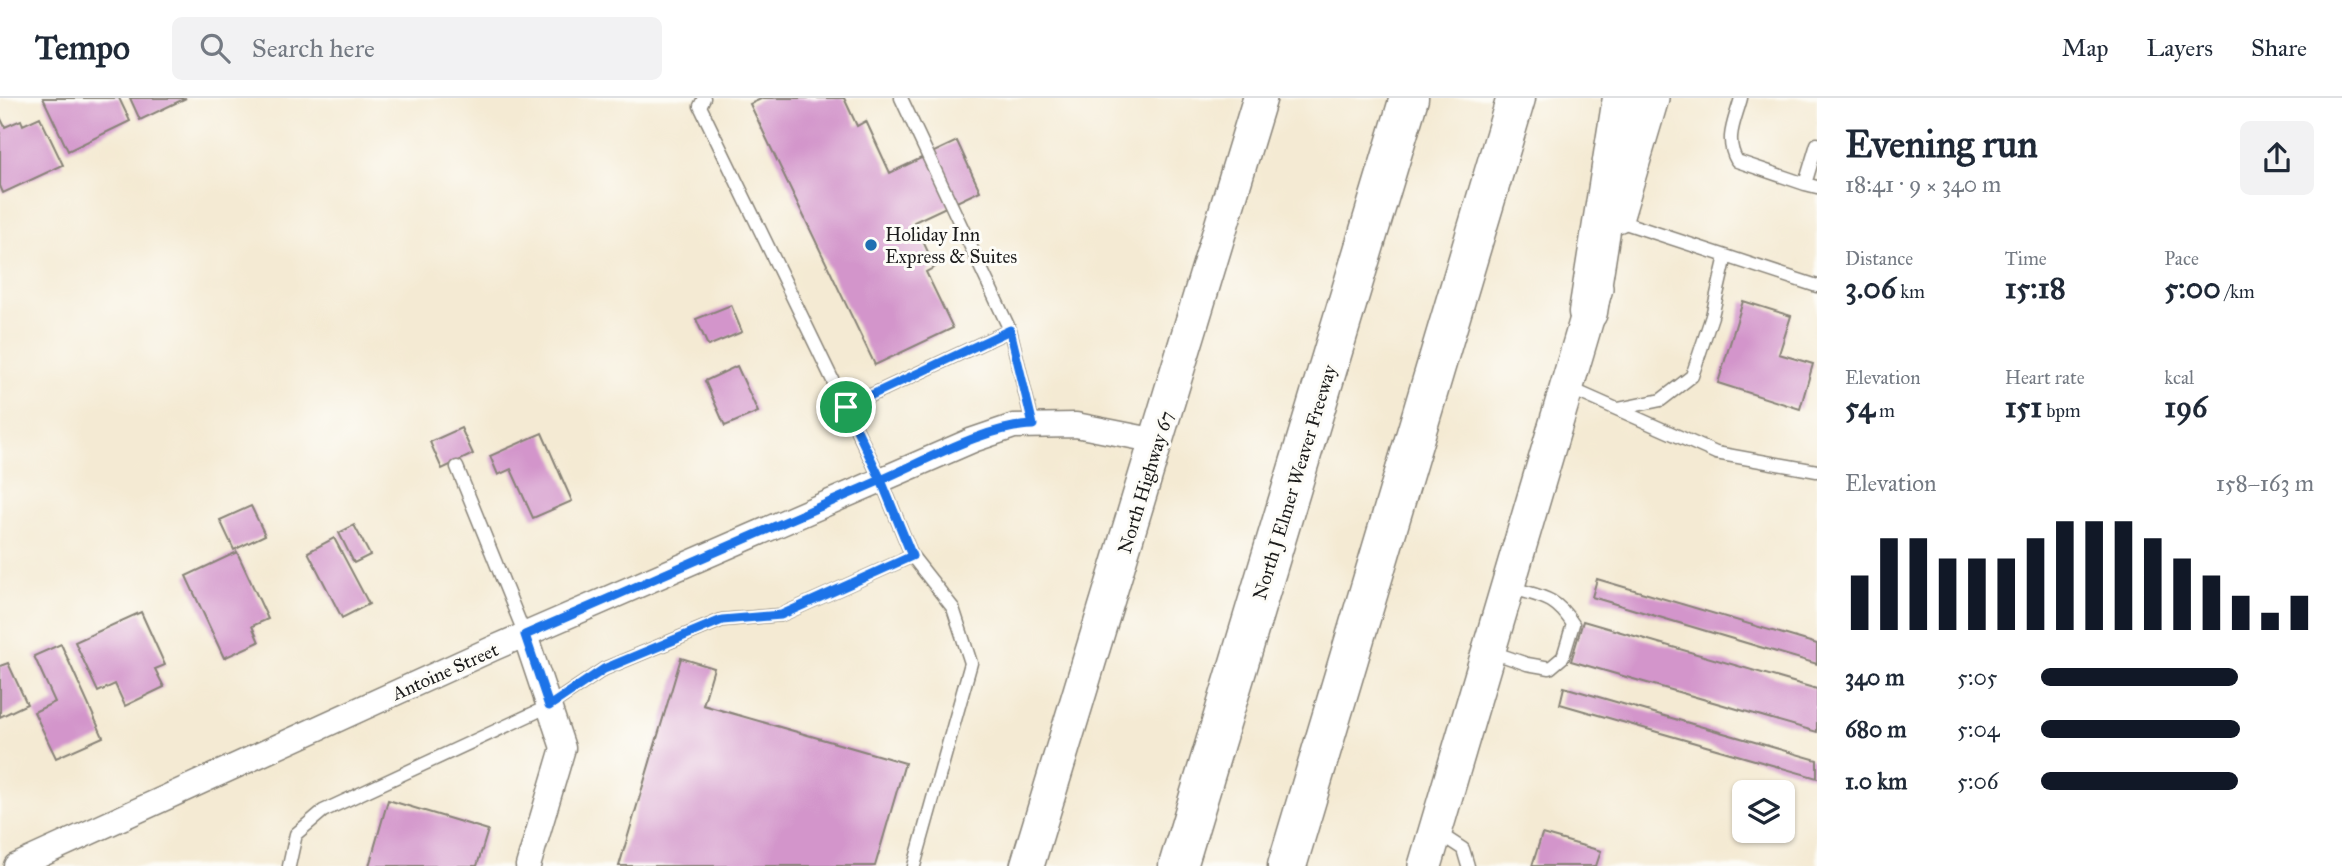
<!DOCTYPE html>
<html lang="en">
<head>
<meta charset="utf-8">
<style>
	:root { --surface:#fff; --page:#f2f2f3; --text:#1f2937; --muted:#747a83; --line:#e0e1e3; --accent:#111827 }
	body { margin:0; font-family:"IM FELL Great Primer",serif; background:var(--page); color:var(--text); height:100vh; display:flex; flex-direction:column; font-size:26px; white-space:nowrap }
	* { box-sizing:border-box; margin:0 }
	p { font-size:23px; color:var(--muted) }
	.icon { flex:none; width:38px; height:38px; fill:none; stroke:currentColor; stroke-width:2; stroke-linecap:round; stroke-linejoin:round }
	.map { position:relative; flex:1; overflow:hidden }
	.details { display:flex; flex-direction:column; background:var(--surface); width:525px }
	.details>* { flex:none }
	.buttons { position:absolute; left:1732px; top:682px; display:grid; gap:14px }
	.buttons a { display:grid; place-items:center; width:63px; height:63px; border-radius:10px; background:var(--surface); box-shadow:0 2px 5px #0004; font-size:35px }
	.pin { position:absolute; display:grid; place-items:center; width:60px; height:60px; color:#fff; margin:-30px; border:4px solid #fff; border-radius:50%; box-shadow:0 2px 7px #0007 }
	.round { display:grid; place-items:center; flex:none; width:74px; height:74px; border-radius:10px; background:var(--page) }
	.overview { display:flex; align-items:center; justify-content:space-between; height:119px; padding:0 28px }
	h1 { font-size:38px; font-weight:700; line-height:52px }
	.metrics { display:grid; grid-template-columns:repeat(3,1fr); gap:10px; height:119px; padding:7px 28px }
	.metrics div { display:grid; align-content:center }
	.metrics b { font-size:30px; font-weight:700 }
	.metrics small { font-size:19px; font-weight:400 }
	.metrics p { font-size:19px }
	.chart { height:196px; padding:14px 28px }
	.chart p { display:flex; justify-content:space-between }
	.chart svg { width:100%; height:126px; margin-top:7px; stroke:var(--accent); stroke-width:6 }
	ul { padding:0 28px; list-style:none; font-size:23px }
	li { display:grid; grid-template-columns:112px 84px 1fr; align-items:center; height:52px }
	li i { height:18px; border-radius:9px; background:var(--accent) }
	header { display:flex; align-items:center; gap:42px; box-sizing:border-box; height:98px; padding:0 35px; background:var(--surface); border-bottom:2px solid var(--line) }
	header strong { font-size:33px }
	nav { display:flex; gap:38px; margin-inline-start:auto; font-size:24px }
	.search { width:490px; height:63px; background:var(--page); display:flex; align-items:center; gap:18px; box-sizing:border-box; padding:0 24px; border-radius:10px; color:var(--muted); font-size:26px }
	main { display:flex; flex:1; min-height:0 }
	.map>svg:first-child { display:block }
</style>
</head>
<body>
<header>
<strong>Tempo</strong>
<div class="search"><svg class="icon" aria-label="search" viewBox="0 0 24 24"><circle cx="10" cy="10" r="6"/><path d="M15 15l6 6"/></svg>Search here</div>
<nav><a>Map</a><a>Layers</a><a>Share</a></nav>
</header>
<main>
<div class="map">
<svg width="1817" height="768" viewBox="0 0 1817 768">
	<rect width="100%" height="100%" fill="#fdfcf7"/>
	<filter id="ink" filterUnits="userSpaceOnUse"><feTurbulence type="fractalNoise" baseFrequency=".0143" numOctaves="2"/><feDisplacementMap in="SourceGraphic" scale="14" xChannelSelector="R" yChannelSelector="G"/><feConvolveMatrix kernelMatrix="1 2 1 2 8 2 1 2 1" color-interpolation-filters="sRGB"/></filter>
	<filter id="wash" filterUnits="userSpaceOnUse"><feTurbulence type="fractalNoise" baseFrequency=".00686" numOctaves="4" result="noise"/><feDisplacementMap in="SourceGraphic" scale="28" xChannelSelector="R" yChannelSelector="G"/><feGaussianBlur stdDeviation="1.57" result="paint"/><feColorMatrix in="noise" values="0 0 0 0 0 0 0 0 0 0 0 0 0 0 0 0 0 1.4 0 .05"/><feComposite in="paint" operator="in"/></filter>
	<g filter="url(#wash)">
		<rect width="100%" height="100%" fill="#f4ead3"/>
		<g id="blocks">
			<path fill="#d395cb" d="M43 0H119L130 23 68 53Z
				M130 0H186L140 22Z
				M763 0H844L857 28 866 23 890 75 957 43 980 93 914 124 935 169 926 174 953 230 875 267 750 6Z
				M0 19 5 29 21 22 23 27 40 19 63 67 3 95 0 88Z
				M1743 203 1791 218 1779 256 1813 266 1800 311 1718 285Z
				M731 207 742 234 708 248 696 221Z
				M737 268 758 314 725 328 705 283Z
				M461 330 473 356 442 371 430 344Z
				M542 335 572 403 533 420 511 371 498 377 490 358Z
				M251 408 265 437 234 452 220 422Z
				M354 427 370 457 354 465 339 435Z
				M334 440 369 506 342 520 308 454Z
				M237 454 268 521 252 528 259 544 224 560 186 478Z
				M1597 481 1817 546V566L1592 499Z
				M141 514 165 567 155 571 164 589 125 608 115 586 98 594 75 544Z
				M1583 523 1817 591V634L1571 563Z
				M61 546 103 639 56 660 34 614 55 604 34 558Z
				M681 560 714 570 703 607 905 665 875 768H619Z
				M8 565 27 606 0 619V568Z
				M1564 589 1817 662V680L1560 606Z
				M388 702 488 732 477 768H369Z
				M1542 736 1601 753 1596 768H1532Z"/>
		</g>
	</g>
	<g filter="url(#ink)">
		<use href="#blocks" fill-opacity="0" stroke="#888378" stroke-width="2"/>
		<g fill="none" stroke-linecap="round" stroke-linejoin="round">
			<defs>
				<path id="service" d="M704 0 700 8 881 382 912 458 953 510 971 565 914 768
					M901 0 1010 232
					M1741 0C1735 23 1724 41 1737 63L1805 86
					M1817 46 1805 86 1817 89
					M1616 122 1817 188
					M1567 289 1716 355 1817 373
					M846 309 1010 232 1033 327
					M1618 311 1661 302 1692 278 1712 218 1726 158
					M457 369 525 537
					M1489 553 1527 566 1550 570 1563 559 1573 526C1554 497 1541 499 1509 489
					M1437 734 1463 751 1468 768
					M289 768 296 736 323 713 549 608 604 571 722 522 781 517 912 458"/>
				<path id="minor" d="M525 537 563 650 528 768
					M16 768 494 550 973 342 1014 328 1076 327 1157 343"/>
				<path id="secondary" d="M1617 118 1652 0
					M1027 768 1260 0
					M1425 768 1596 190"/>
				<path id="motorway" d="M1588 214 1622 0
					M1178 768 1409 0
					M1287 768 1516 0"/>
			</defs>
			<use href="#service" stroke="#888378" stroke-width="15"/>
			<use href="#minor" stroke="#888378" stroke-width="27"/>
			<use href="#secondary" stroke="#888378" stroke-width="36"/>
			<use href="#motorway" stroke="#888378" stroke-width="41"/>
			<use href="#service" stroke="#fff" stroke-width="12"/>
			<use href="#minor" stroke="#fff" stroke-width="24"/>
			<use href="#secondary" stroke="#fff" stroke-width="33"/>
			<use href="#motorway" stroke="#fff" stroke-width="38"/>
		</g>
	</g>
	<g fill="none" stroke-linecap="round" stroke-linejoin="round" filter="url(#ink)">
		<defs>
			<path id="route" d="M846 309 881 382 525 537 549 608 604 571 722 522 781 517 912 458 881 382C925 363 985 328 1033 327L1010 232 846 309"/>
		</defs>
		<use href="#route" stroke="#fff" stroke-width="14"/>
		<use href="#route" stroke="#1a73e8" stroke-width="9"/>
	</g>
	<circle fill="#1f6fb2" stroke="#fdfcf7" stroke-width="2.5" cx="871" cy="147" r="7"/>
	<g text-anchor="middle" stroke-width="6" stroke-linejoin="round" paint-order="stroke">
		<g font-size="19" fill="#1c1c1c" stroke="#fdfcf7" text-anchor="start">
			<text x="885" y="143">Holiday Inn<tspan x="885" dy="22">Express &amp; Suites</tspan></text>
		</g>
		<g font-size="19" fill="#1c1c1c" stroke="#fdfcf7">
			<text transform="translate(1145 384) rotate(-73)" y="7">North Highway 67</text>
			<text transform="translate(1294 384) rotate(-73)" y="7">North J Elmer Weaver Freeway</text>
			<text transform="translate(445 573) rotate(-24)" y="7">Antoine Street</text>
		</g>
	</g>
</svg>
<div class="buttons">
<a><svg class="icon" aria-label="layers" viewBox="0 0 24 24"><path d="M12 4l9 5-9 5-9-5zM3 14l9 5 9-5"/></svg></a>
</div>
<div class="pin" style="left:846px;top:309px;background:#1e9e55"><svg class="icon" aria-label="arrive" viewBox="0 0 24 24"><path d="M6 21V4h12l-3 4 3 4H6"/></svg></div>
</div>
<section class="details">
<div class="overview"><div><h1>Evening run</h1><p>18:41 · 9 × 340 m</p></div><a class="round"><svg class="icon" aria-label="share" viewBox="0 0 24 24"><path d="M12 15V3M7 8l5-5 5 5M5 13v7h14v-7"/></svg></a></div>
<div class="metrics">
<div><p>Distance</p><b>3.06<small> km</small></b></div>
<div><p>Time</p><b>15:18</b></div>
<div><p>Pace</p><b>5:00<small> /km</small></b></div>
</div>
<div class="metrics">
<div><p>Elevation</p><b>54<small> m</small></b></div>
<div><p>Heart rate</p><b>151<small> bpm</small></b></div>
<div><p>kcal</p><b>196</b></div>
</div>
<div class="chart"><p><span>Elevation</span>158–163 m</p>
<svg viewBox="0 0 160 44" preserveAspectRatio="none"><path d="M5 44V25M15 44V12M25 44V12M35 44V19M45 44V19M55 44V19M65 44V12M75 44V6M85 44V6M95 44V6M105 44V12M115 44V19M125 44V25M135 44V32M145 44V38M155 44V32"/></svg>
</div>
<ul>
<li><b>340 m</b>5:05<i style="width:72%"></i></li>
<li><b>680 m</b>5:04<i style="width:73%"></i></li>
<li><b>1.0 km</b>5:06<i style="width:72%"></i></li>
</ul>
</section>
</main>
</body>
</html>
